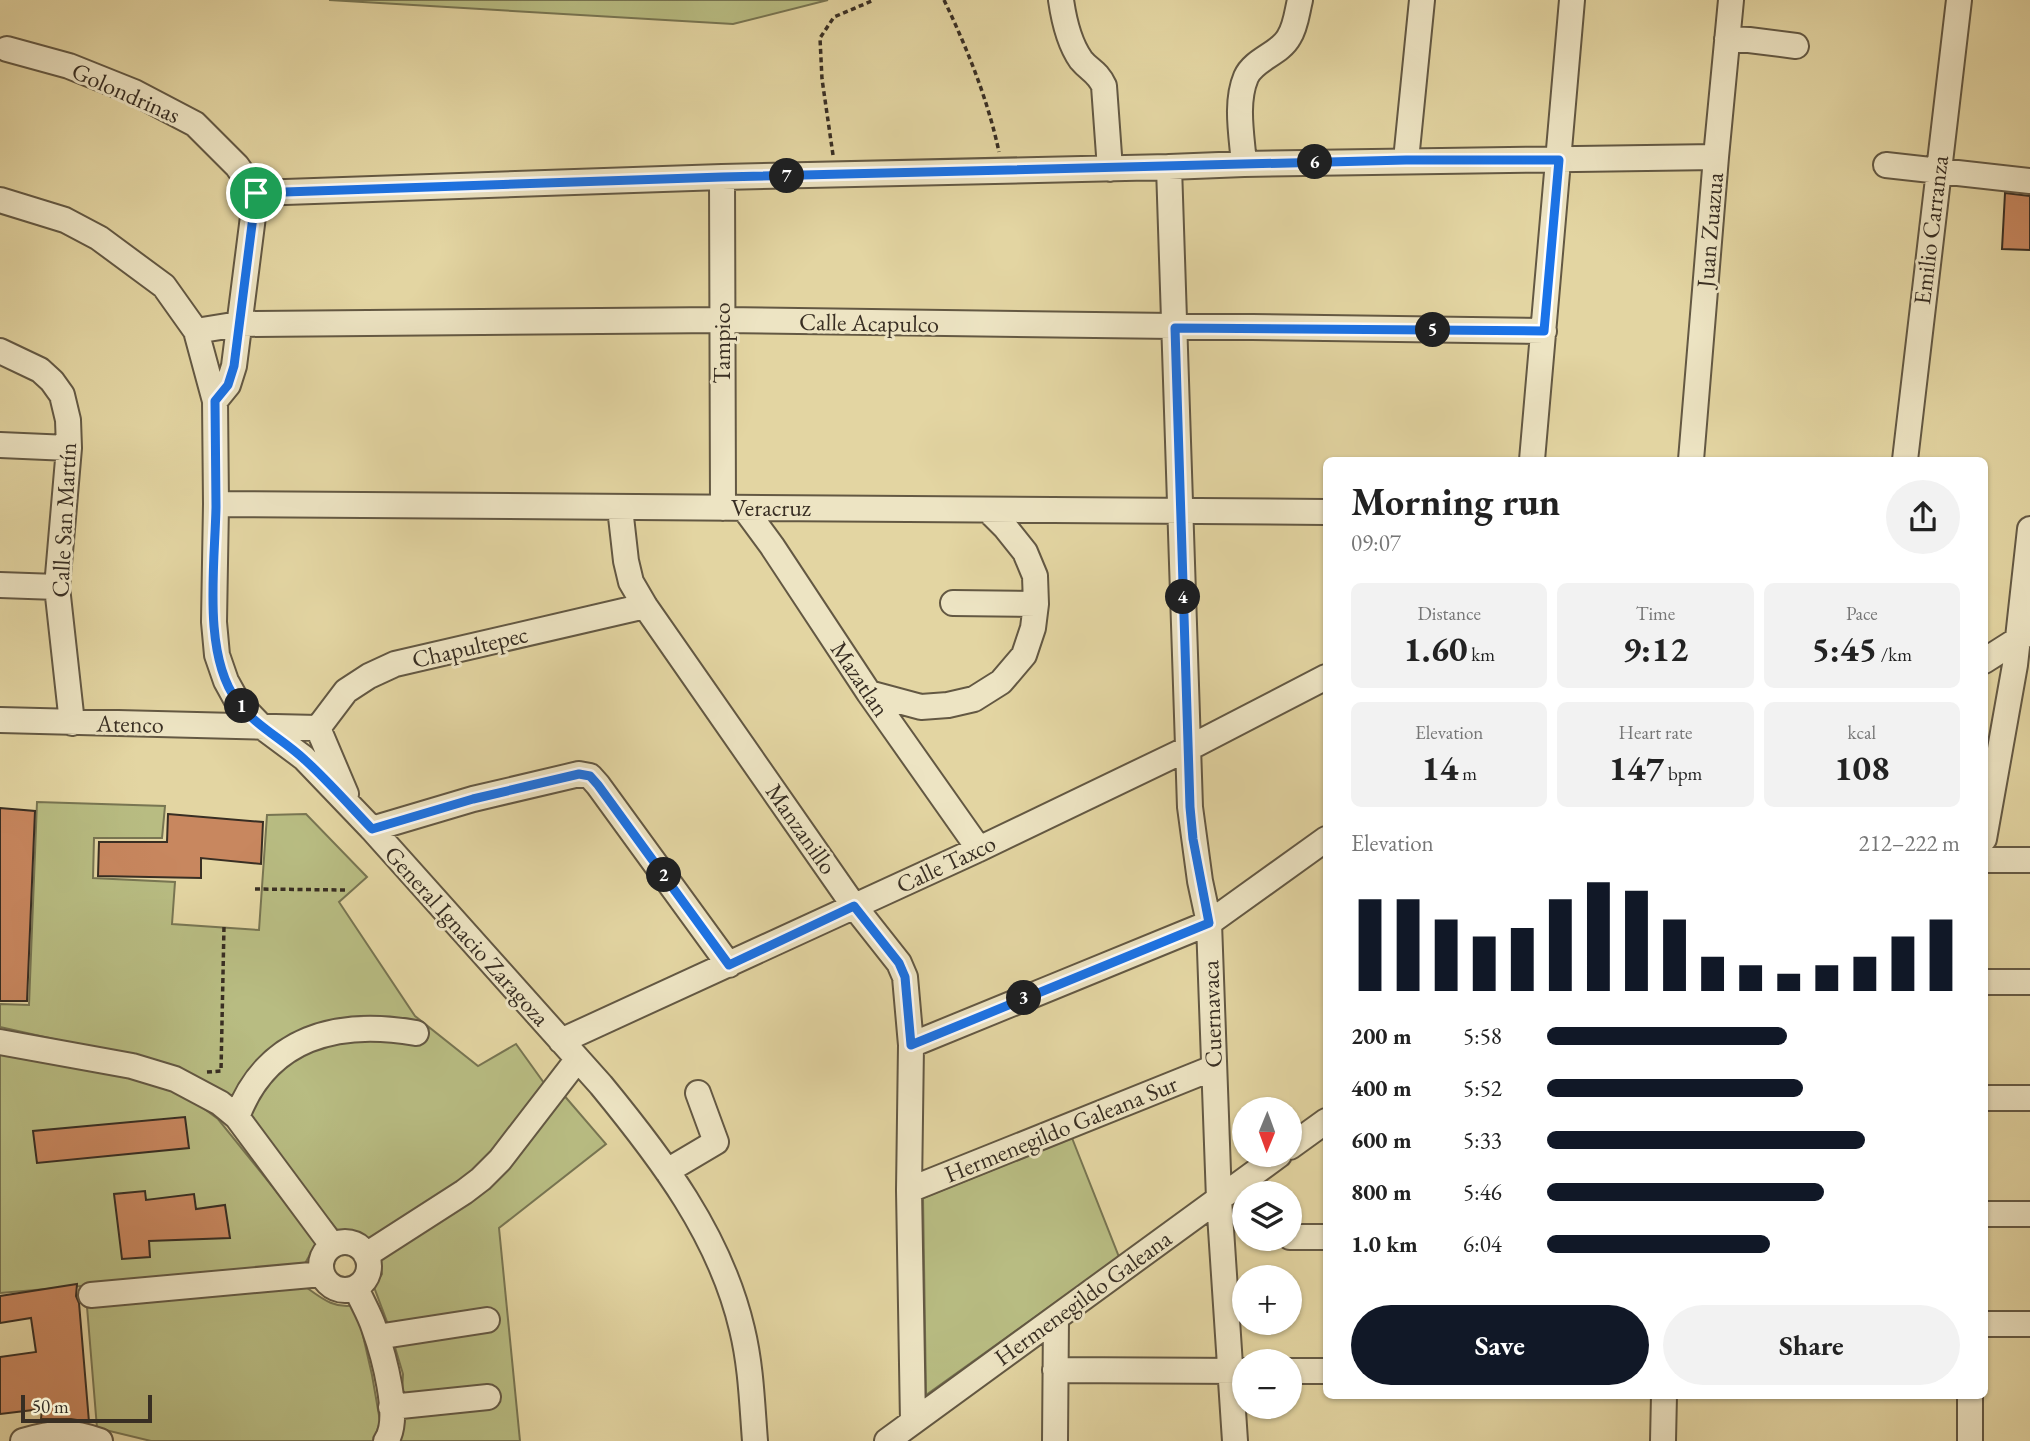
<!DOCTYPE html>
<html lang="en">
<head>
<meta charset="utf-8">
<style>
	:root { --surface:#fff; --page:#f2f2f2; --text:#222; --muted:#767676; --accent:#111827 }
	body { margin:0; font-family:"EB Garamond",serif; background:var(--page); color:var(--text); height:100vh; display:flex; flex-direction:column; font-size:26px; white-space:nowrap }
	* { box-sizing:border-box; margin:0 }
	p { font-size:23px; color:var(--muted) }
	.icon { flex:none; width:38px; height:38px; fill:none; stroke:currentColor; stroke-width:2; stroke-linecap:round; stroke-linejoin:round }
	.map { position:relative; flex:1; overflow:hidden }
	.panel { position:absolute; left:1323px; top:457px; width:665px; height:942px; display:flex; flex-direction:column; background:var(--surface); border-radius:10px; box-shadow:0 2px 5px #0004 }
	.panel>* { flex:none }
	.needle { width:46px; rotate:181deg }
	.fabs { position:absolute; left:1232px; top:1097px; display:grid; gap:14px }
	.fabs a { display:grid; place-items:center; width:70px; height:70px; border-radius:50%; background:var(--surface); box-shadow:0 2px 5px #0004; font-size:35px }
	.scale { position:absolute; left:21px; bottom:18px; width:131px; box-sizing:border-box; padding-left:7px; border:4px solid #382e23; border-top:0; font-size:19px; line-height:24px; white-space:nowrap; color:#382e23; -webkit-text-stroke:5px #ede4c3; paint-order:stroke }
	.pin { position:absolute; display:grid; place-items:center; width:60px; height:60px; color:#fff; margin:-30px; border:4px solid #fff; border-radius:50%; box-shadow:0 2px 7px #0007 }
	.km { position:absolute; width:35px; height:35px; margin:-18px; border-radius:50%; background:#222; color:#fff; font-size:19px; line-height:35px; text-align:center }
	.round { display:grid; place-items:center; flex:none; width:74px; height:74px; border-radius:37px; background:var(--page) }
	.overview { display:flex; align-items:center; justify-content:space-between; height:119px; padding:0 28px }
	h1 { font-size:38px; font-weight:700; line-height:52px }
	.metrics { display:grid; grid-template-columns:repeat(3,1fr); gap:10px; height:119px; padding:7px 28px }
	.metrics div { display:grid; align-content:center; border-radius:10px; background:var(--page); text-align:center }
	.metrics b { font-size:35px; font-weight:700 }
	.metrics small { font-size:19px; font-weight:400 }
	.metrics p { font-size:19px }
	.chart { height:196px; padding:14px 28px }
	.chart p { display:flex; justify-content:space-between }
	.chart svg { width:100%; height:126px; margin-top:7px; stroke:var(--accent); stroke-width:6 }
	.cta { display:flex; gap:14px; margin-top:auto; padding:14px 28px }
	.cta a { flex:1; height:80px; border-radius:42px; background:var(--accent); color:#fff; font-size:28px; font-weight:700; line-height:80px; text-align:center }
	.cta a+a { background:var(--page); color:var(--text) }
	ul { padding:0 28px; list-style:none; font-size:23px }
	li { display:grid; grid-template-columns:112px 84px 1fr; align-items:center; height:52px }
	li i { height:18px; border-radius:9px; background:var(--accent) }
	.map>svg:first-child { display:block }
</style>
</head>
<body>
<div class="map">
<svg width="2030" height="1441" viewBox="0 0 2030 1441">
	<rect width="100%" height="100%" fill="#e3d5a2"/>
	<filter id="stains"><feTurbulence type="fractalNoise" baseFrequency=".00286" numOctaves="4"/><feColorMatrix values="0 0 0 0 .2 0 0 0 0 .09 0 0 0 0 .02 0 0 0 .5 -.17"/></filter>
	<radialGradient id="worn" r=".72"><stop offset=".6" stop-color="#630" stop-opacity="0"/><stop offset="1" stop-color="#630" stop-opacity=".3"/></radialGradient>
	<path fill="#b8bc82" stroke="#787552" stroke-width="2" d="M329 0H828L733 24Z
		M37 802 165 806 162 838H94L93 878 175 882 172 924 259 930 267 815 306 814 367 877 339 902 415 1016 478 1066 516 1044 544 1083 474 1178 373 1245C365 1231 353 1232 338 1231L232 1101 178 1067 0 1027V1004L29 1005Z
		M0 1052 172 1085 218 1119 317 1242 303 1267 0 1293Z
		M562 1093 606 1144 499 1228 520 1441H400L403 1374 389 1327 374 1287 382 1274 379 1254Z
		M1072 1138 1119 1257 926 1395 923 1198Z
		M303 1285C320 1297 334 1310 356 1305L372 1375 380 1421 374 1441H151L97 1428 87 1307Z"/>
	<path fill="#c8875f" stroke="#382e23" stroke-width="2" d="M2005 193 2030 196V250L2002 249Z
		M0 808 35 811 27 1001H0Z
		M168 814 263 822 261 864 201 858V878L98 876 99 842H167Z
		M185 1117 189 1148 37 1163 33 1131Z
		M145 1191 146 1200 194 1194 196 1209 225 1205 230 1238 149 1241 150 1257 122 1259 114 1194Z
		M77 1284 76 1296 79 1303 89 1422 71 1419H41L42 1409 0 1414V1357L36 1352 31 1318 0 1323V1296Z"/>
	<g fill="none" stroke-linecap="round" stroke-linejoin="round">
		<defs>
			<path id="minor" d="M1061 0C1064 21 1069 43 1081 60 1090 71 1097 71 1104 86L1110 169
				M1727 39 1749 40 1796 46
				M7 49 69 66 134 92 195 124 237 166 256 193
				M1406 160 1422 0
				M1244 164C1242 137 1235 103 1246 77 1254 59 1280 54 1289 37 1296 26 1297 12 1300 0
				M1886 165 2030 181
				M1169 167 1190 807 1200 881 1209 923 1219 1199 1235 1441
				M722 177 723 508
				M256 193 722 177 1169 167 1244 164 1716 157
				M256 193 234 366 228 385 215 401 216 504 214 622 217 655 226 681 237 701 261 726 304 758 372 829 601 1085C661 1158 720 1235 742 1329 751 1366 752 1403 755 1441
				M0 200 65 220 99 238 164 286 196 331 215 401
				M196 331 239 324 722 320 1544 331
				M0 351 40 370 52 381 62 395 68 420 69 448 57 587 72 723
				M0 445 69 448
				M1532 460 1572 0
				M1691 460 1716 157 1731 0
				M1905 460 1959 0
				M216 504 1326 512
				M620 508 626 561 631 582 645 606 854 906 899 963 905 977 911 1045 909 1190 913 1422
				M744 508 772 546 869 693 979 849
				M0 585 57 587
				M953 603 1036 604
				M1984 661 2025 635
				M869 693 921 707 948 705 974 699 1001 682 1024 655 1033 628 1036 604 1035 576 1025 552 1005 527 988 510
				M0 720 318 728 346 794
				M318 728 346 691 369 676 395 664 645 606
				M372 829 473 799 579 774 590 776 598 785 729 965
				M1984 839 2015 665 2030 529
				M1984 860H2030
				M1984 982H2030
				M561 1041 979 849 1187 749 1326 677
				M0 1042 132 1066 175 1079 220 1103 237 1117 332 1245
				M911 1045 1209 923 1326 839
				M1984 1098H2030
				M237 1117C267 1037 338 1019 416 1033
				M1290 1147 1326 1121
				M667 1171 716 1142 698 1093
				M909 1190 1213 1068
				M1984 1214H2030
				M1290 1237H1326
				M321 1266a24 24 0 1 1 48 0a24 24 0 1 1-48 0Z
				M366 1255 464 1192 481 1179 500 1160 577 1060
				M356 1288C362 1302 370 1315 374 1328 383 1353 402 1419 386 1441
				M91 1295 322 1274
				M1984 1324H2030
				M377 1337 487 1320
				M1055 1370 1244 1371
				M1290 1371H1326
				M1970 1395V1441
				M391 1407 488 1397
				M23 1441C53 1432 70 1430 100 1441
				M887 1441 1279 1155
				M1055 1441 1056 1318
				M1663 1441 1664 1395"/>
		</defs>
		<use href="#minor" stroke="#635843" stroke-width="28"/>
		<path stroke="#382e23" stroke-width="3.5" stroke-dasharray="5 3.5" stroke-linecap="butt" d="M944 0C967 48 988 100 999 152
			M833 155 822 79 820 38 834 17 874 0
			M255 889 348 890
			M207 1072 221 1071 224 926"/>
		<use href="#minor" stroke="#ede4c3" stroke-width="24"/>
	</g>
	<g fill="none" stroke-linecap="round" stroke-linejoin="round">
		<defs>
			<path id="route" d="M1406 160H1559L1544 331 1175 328 1190 807 1193 839 1209 923 911 1045 905 977 899 963 854 906 729 965 598 785 590 776 579 774 473 799 372 829C350 806 328 781 305 760 283 739 255 726 237 701 202 654 215 563 216 507 216 472 215 436 215 401L228 385 234 366 256 193 722 177Z"/>
		</defs>
		<use href="#route" stroke="#fff" stroke-width="14"/>
		<use href="#route" stroke="#1a73e8" stroke-width="9"/>
	</g>
	<g text-anchor="middle" stroke-width="6" stroke-linejoin="round" paint-order="stroke">
		<g font-size="24" fill="#382e23" stroke="#ede4c3">
			<text transform="translate(126 93) rotate(24)" y="8">Golondrinas</text>
			<text transform="translate(1710 230) rotate(-85)" y="8">Juan Zuazua</text>
			<text transform="translate(1931 230) rotate(-83)" y="8">Emilio Carranza</text>
			<text transform="translate(869 323) rotate(1)" y="8">Calle Acapulco</text>
			<text transform="translate(722 343) rotate(-90)" y="8">Tampico</text>
			<text x="771" y="516">Veracruz</text>
			<text transform="translate(64 520) rotate(-87)" y="8">Calle San Martín</text>
			<text transform="translate(470 647) rotate(-13)" y="8">Chapultepec</text>
			<text transform="translate(860 679) rotate(56)" y="8">Mazatlan</text>
			<text transform="translate(130 724) rotate(1)" y="8">Atenco</text>
			<text transform="translate(801 829) rotate(55)" y="8">Manzanillo</text>
			<text transform="translate(946 864) rotate(-25)" y="8">Calle Taxco</text>
			<text transform="translate(467 936) rotate(48)" y="8">General Ignacio Zaragoza</text>
			<text transform="translate(1212 1014) rotate(-92)" y="8">Cuernavaca</text>
			<text transform="translate(1061 1129) rotate(-22)" y="8">Hermenegildo Galeana Sur</text>
			<text transform="translate(1083 1298) rotate(-36)" y="8">Hermenegildo Galeana</text>
		</g>
	</g>
	<rect width="100%" height="100%" filter="url(#stains)"/>
	<rect width="100%" height="100%" fill="url(#worn)"/>
</svg>
<div class="fabs">
<a><svg class="needle" viewBox="-14 -14 28 28"><path d="M0-13l5 13h-10z" fill="#e53935"/><path d="M0 13l5-13h-10z" fill="#767676"/></svg></a>
<a><svg class="icon" aria-label="layers" viewBox="0 0 24 24"><path d="M12 4l9 5-9 5-9-5zM3 14l9 5 9-5"/></svg></a>
<a>+</a>
<a>−</a>
</div>
<div class="scale">50 m</div>
<div class="pin" style="left:256px;top:193px;background:#1e9e55"><svg class="icon" aria-label="arrive" viewBox="0 0 24 24"><path d="M6 21V4h12l-3 4 3 4H6"/></svg></div>
<b class="km" style="left:242px;top:706px">1</b>
<b class="km" style="left:664px;top:875px">2</b>
<b class="km" style="left:1024px;top:998px">3</b>
<b class="km" style="left:1183px;top:597px">4</b>
<b class="km" style="left:1433px;top:330px">5</b>
<b class="km" style="left:1315px;top:162px">6</b>
<b class="km" style="left:787px;top:176px">7</b>
<section class="panel">
<div class="overview"><div><h1>Morning run</h1><p>09:07</p></div><a class="round"><svg class="icon" aria-label="share" viewBox="0 0 24 24"><path d="M12 15V3M7 8l5-5 5 5M5 13v7h14v-7"/></svg></a></div>
<div class="metrics">
<div><p>Distance</p><b>1.60<small> km</small></b></div>
<div><p>Time</p><b>9:12</b></div>
<div><p>Pace</p><b>5:45<small> /km</small></b></div>
</div>
<div class="metrics">
<div><p>Elevation</p><b>14<small> m</small></b></div>
<div><p>Heart rate</p><b>147<small> bpm</small></b></div>
<div><p>kcal</p><b>108</b></div>
</div>
<div class="chart"><p><span>Elevation</span>212–222 m</p>
<svg viewBox="0 0 160 44" preserveAspectRatio="none"><path d="M5 44V12M15 44V12M25 44V19M35 44V25M45 44V22M55 44V12M65 44V6M75 44V9M85 44V19M95 44V32M105 44V35M115 44V38M125 44V35M135 44V32M145 44V25M155 44V19"/></svg>
</div>
<ul>
<li><b>200 m</b>5:58<i style="width:58%"></i></li>
<li><b>400 m</b>5:52<i style="width:62%"></i></li>
<li><b>600 m</b>5:33<i style="width:77%"></i></li>
<li><b>800 m</b>5:46<i style="width:67%"></i></li>
<li><b>1.0 km</b>6:04<i style="width:54%"></i></li>
</ul>
<div class="cta"><a>Save</a><a>Share</a></div>
</section>
</div>
</body>
</html>
